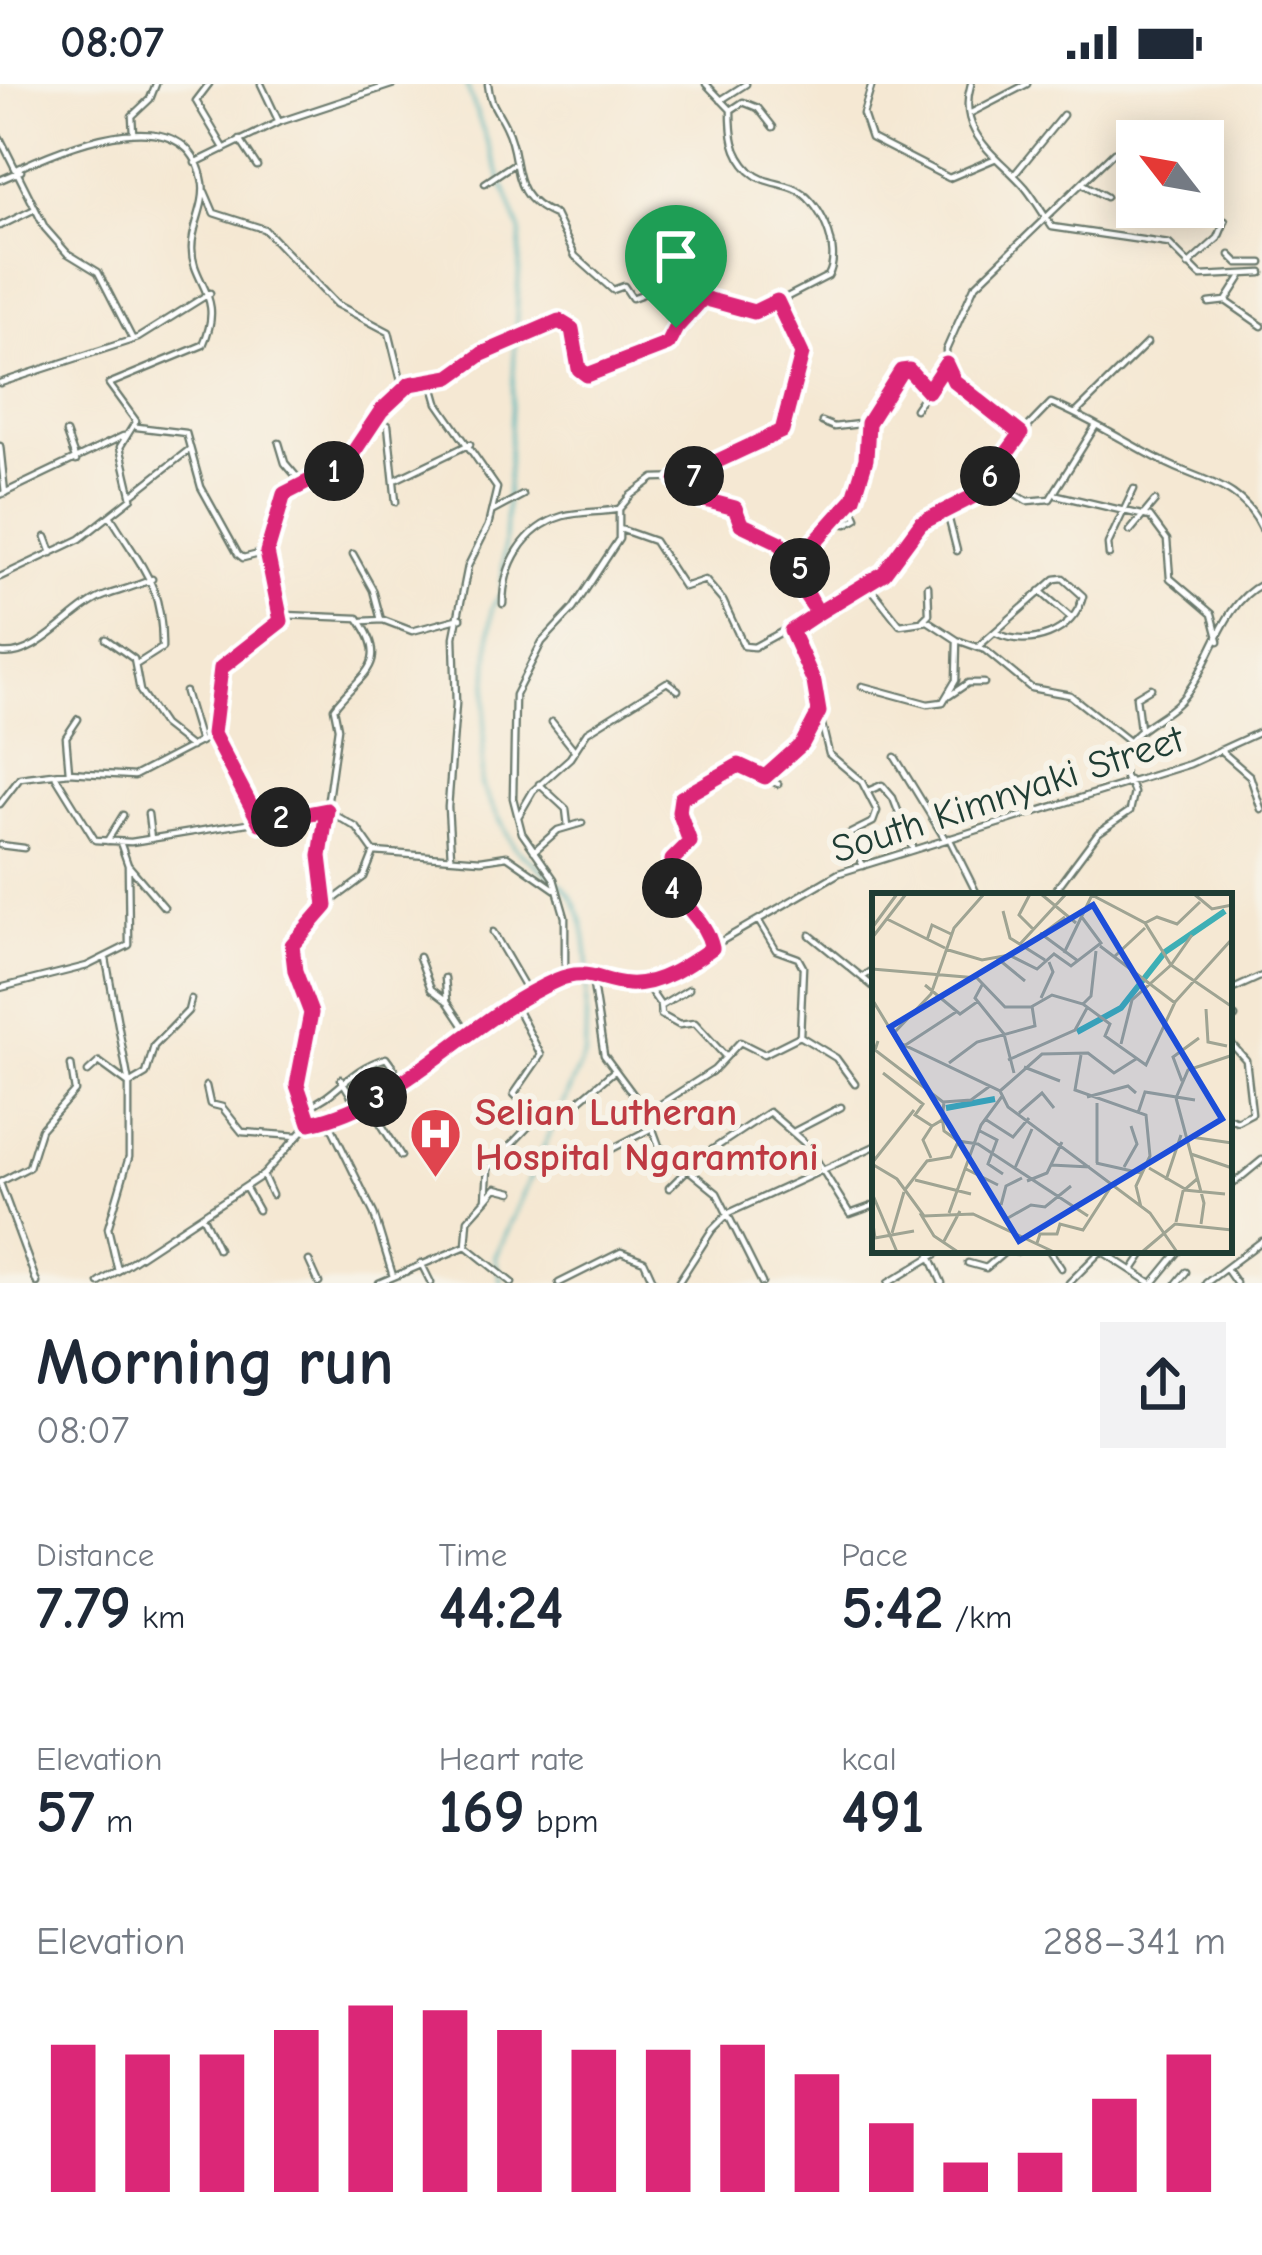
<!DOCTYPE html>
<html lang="en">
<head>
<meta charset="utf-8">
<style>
	:root { --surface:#fff; --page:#f2f2f3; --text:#1f2937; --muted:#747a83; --accent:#db2777 }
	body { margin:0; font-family:"Comic Neue",sans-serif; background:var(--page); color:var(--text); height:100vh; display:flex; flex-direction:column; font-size:45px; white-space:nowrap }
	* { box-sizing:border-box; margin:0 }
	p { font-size:39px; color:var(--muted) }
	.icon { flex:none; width:66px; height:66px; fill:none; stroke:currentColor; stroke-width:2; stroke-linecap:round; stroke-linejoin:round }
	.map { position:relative; height:1199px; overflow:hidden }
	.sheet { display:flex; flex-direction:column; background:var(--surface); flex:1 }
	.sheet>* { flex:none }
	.needle { width:78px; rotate:301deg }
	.controls { position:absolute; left:1116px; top:36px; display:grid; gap:24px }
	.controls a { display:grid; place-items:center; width:108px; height:108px; border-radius:0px; background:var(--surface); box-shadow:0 6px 30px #0003; font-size:60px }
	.pin { position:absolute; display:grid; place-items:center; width:102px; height:102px; color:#fff; margin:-123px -51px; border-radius:50% 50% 50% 0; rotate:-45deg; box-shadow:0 0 12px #0007 }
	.pin .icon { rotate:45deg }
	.km { position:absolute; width:60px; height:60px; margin:-30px; border-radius:50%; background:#222; color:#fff; font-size:33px; line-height:60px; text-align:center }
	.round { display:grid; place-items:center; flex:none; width:126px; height:126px; border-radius:0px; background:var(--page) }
	.headline { display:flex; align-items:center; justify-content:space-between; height:204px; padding:0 36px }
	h1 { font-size:66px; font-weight:800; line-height:90px }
	.stats { display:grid; grid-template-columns:repeat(3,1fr); gap:18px; height:204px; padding:12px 36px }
	.stats div { display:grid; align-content:center }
	.stats b { font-size:60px; font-weight:800 }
	.stats small { font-size:33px; font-weight:400 }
	.stats p { font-size:33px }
	.chart { height:336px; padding:24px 36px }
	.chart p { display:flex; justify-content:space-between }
	.chart svg { width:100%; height:216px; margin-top:12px; stroke:var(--accent); stroke-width:6 }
	.status { display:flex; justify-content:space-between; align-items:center; height:84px; padding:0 60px; background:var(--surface); direction:ltr }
	.status svg { height:33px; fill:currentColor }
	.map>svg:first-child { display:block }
</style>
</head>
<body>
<div class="status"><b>08:07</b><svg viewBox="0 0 49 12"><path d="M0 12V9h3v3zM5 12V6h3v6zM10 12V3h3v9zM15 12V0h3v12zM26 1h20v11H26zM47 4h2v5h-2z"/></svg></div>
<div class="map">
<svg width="1262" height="1199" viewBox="0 0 1262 1199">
	<rect width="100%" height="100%" fill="#f7f3e8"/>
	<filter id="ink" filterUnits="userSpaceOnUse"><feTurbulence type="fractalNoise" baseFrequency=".00833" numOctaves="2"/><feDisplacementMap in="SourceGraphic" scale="24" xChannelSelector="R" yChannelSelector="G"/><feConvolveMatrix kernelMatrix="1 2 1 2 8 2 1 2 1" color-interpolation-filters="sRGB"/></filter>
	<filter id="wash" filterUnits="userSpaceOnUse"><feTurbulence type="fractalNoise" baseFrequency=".004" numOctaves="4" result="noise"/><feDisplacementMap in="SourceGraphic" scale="48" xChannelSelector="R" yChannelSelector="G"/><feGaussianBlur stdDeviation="2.7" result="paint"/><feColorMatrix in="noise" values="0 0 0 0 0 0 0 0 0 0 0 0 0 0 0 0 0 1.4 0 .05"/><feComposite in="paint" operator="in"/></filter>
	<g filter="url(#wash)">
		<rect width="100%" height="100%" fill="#f5e8d3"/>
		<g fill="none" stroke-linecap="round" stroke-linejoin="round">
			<path stroke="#3eafb5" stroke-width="3" d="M466 0 521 149 503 486 501 510 492 523 481 701 515 764 551 793
				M558 798C582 815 587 856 588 883
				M501 1199 495 1173 585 970 587 892"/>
		</g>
	</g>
	<g filter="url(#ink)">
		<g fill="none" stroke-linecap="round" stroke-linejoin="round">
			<defs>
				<path id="minor" d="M209 0 196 17 224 64
					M261 0 279 38
					M488 0C490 21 498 26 506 44 523 78 506 111 555 131L575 172 613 206 624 202 632 214 651 207 676 244
					M872 0 863 30 871 54 949 94 994 75
					M971 0C956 50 997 71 1025 103 1035 115 1043 130 1052 143L1169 160 1201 192 1262 189
					M721 16 746 0
					M731 26 743 18 758 24 773 43
					M969 30 1027 0
					M133 49 132 32 150 15 156 0
					M0 54 45 144 67 169 98 188 133 256
					M240 56 257 82
					M195 79 279 38 394 0
					M1014 91 1063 31
					M0 96 21 87
					M485 99 512 81
					M1085 101 1106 113
					M205 108 214 129 264 145 336 220 389 248 403 305
					M0 142 35 125
					M679 164 703 214
					M1230 171 1238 179H1262
					M1188 181 1218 154 1225 137
					M1226 217 1262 242
					M1209 219 1226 217 1242 192
					M432 298 438 319 497 404 488 442 468 482 454 553 456 620 448 723 451 773
					M0 299 138 254 210 209
					M915 325 946 280
					M1075 330 1147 259
					M375 336 388 341 396 418
					M822 338 834 343 868 339
					M137 343 186 349 201 403 238 470 243 474 267 468
					M66 349 76 377
					M1021 350 954 297 947 287 946 266 974 203 1114 68
					M279 359 285 379 302 399
					M0 362 5 409
					M989 394 1027 417 1050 415 1095 343
					M397 395 470 360
					M678 398 690 412 735 425 741 439 779 457 799 488
					M134 409 190 365
					M0 411 123 352
					M1057 411 1150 433 1167 456 1170 494 1212 530 1219 557
					M493 427 523 411
					M947 428 957 467
					M111 433C142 484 163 501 162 564L137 580
					M832 438 847 440 857 434 850 418
					M620 445 654 457 684 503 705 496 723 517 744 562 754 563 875 497 918 441 976 411 1021 350 1051 319C1090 335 1125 358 1162 377 1201 398 1241 399 1262 445
					M1130 447 1155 417
					M46 453 52 469
					M353 470 373 506 381 536
					M1109 471 1108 460 1134 405
					M0 493 80 455 132 414 120 363 136 337 109 300 203 261C226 210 191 200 192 163 192 142 206 121 203 99 189 11 67 62 19 84
					M870 503 900 541 928 537 957 556 985 566 1031 604 1070 611 1128 657
					M1040 507 1071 534
					M503 520C503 482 523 444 563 432 581 427 601 429 619 425
					M817 528C803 516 796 496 801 477 807 448 842 438 854 413 876 368 860 319 905 285L928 307
					M284 531 358 534C393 582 359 590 334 624L338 644 320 772 325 822 292 861 311 929 297 1001 310 1039
					M923 536 929 530 928 502
					M363 537 383 536 412 547 461 534
					M106 555 134 575 140 607 163 641 191 663
					M980 561 1055 495 1063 494 1083 512C1074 550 1029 565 996 549
					M0 569C38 576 73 522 107 511 122 506 137 502 152 495
					M862 602 928 620 943 618 956 596 957 556
					M185 608 200 658
					M949 612 968 599H984
					M819 628 829 670 862 698 877 727 873 738 849 750 863 782
					M552 638 575 667
					M1140 645 1136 613 1151 604
					M213 650 260 739
					M1220 666 1250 692 1261 725
					M895 673 945 755
					M69 688 66 653 78 635
					M56 693 95 756 131 758 327 726 357 744 374 768 481 776 507 772 556 806
					M765 693C789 662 832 648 814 599 808 581 794 567 791 547
					M1126 696 1120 677C1128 644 1159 639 1180 617 1212 583 1219 521 1262 500
					M539 700 566 725 568 742
					M868 707 882 701 893 714 913 766
					M0 720 20 694 69 688 134 692 211 652 221 584 281 537 267 468 282 413 347 378 381 327 410 300 450 293 482 270 559 237 572 245 580 287 593 291 668 260 683 233 701 215 758 228 828 192C843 167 820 114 793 104 777 98 763 99 750 87 732 69 731 49 731 26L706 0
					M148 730 151 755
					M519 731 533 707 570 674 587 648 667 598 678 606
					M949 754 978 812
					M107 757 123 731
					M0 761 24 764
					M534 767 558 746 582 739
					M128 781 164 823
					M1051 812 1098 749 1130 727 1134 709 1129 696
					M325 822 364 793 374 768
					M493 848 529 910
					M810 851 875 904
					M712 864C703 825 668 822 672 776L690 758 679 728 681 714 739 681 778 700
					M419 873 431 905 447 917
					M106 875 129 1000V1073L108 1144 118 1187
					M591 888 604 971 647 1029 659 1062 717 1109 762 1199
					M565 892V833L554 795 522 749 513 714 515 611 542 558 573 525 619 455V425L631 411 654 394 693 393 782 347 802 270 777 217
					M864 892 875 885
					M445 894 447 917 469 950
					M645 899 661 922 689 905
					M0 904 87 882 129 861 128 781 120 758
					M1229 907 1262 892
					M660 921 661 931 679 941 695 939 726 973
					M1229 933H1235
					M800 952 836 974 855 1000
					M1229 957 1246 976 1252 1029 1237 1037 1229 1034
					M88 988 99 978 129 1000 146 990 154 962 188 927 191 915
					M341 995 359 1025
					M206 1002 210 1020 222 1023 242 1048 298 1052
					M368 1019 401 1072
					M307 1023C339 1011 347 986 386 974L402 996
					M647 1029 714 986 740 958 764 970 800 952 803 883 798 874 776 866 758 836
					M531 1034 561 1032 614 987
					M329 1038 374 1130 393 1192
					M795 1047 841 1023
					M686 1083 769 1028 807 1061 850 1130 875 1121
					M575 1084 652 1044
					M263 1091 272 1111
					M0 1098 29 1083 41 1045 75 1007 71 981
					M0 1099 37 1199
					M245 1103 258 1126
					M1229 1103 1262 1076
					M669 1104 688 1085
					M486 1116 496 1104 512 1108
					M202 1131 218 1165
					M466 1162 512 1199
					M1049 1166 1061 1184
					M1100 1166 1151 1199
					M1016 1168 1018 1166
					M930 1172 942 1199
					M309 1177 319 1199
					M421 1179 431 1199
					M968 1179 986 1184 1007 1166
					M1134 1184 1146 1166
					M1227 1186 1236 1199
					M99 1199 263 1091 310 1039 359 1025 539 905 584 888 624 900 651 898 839 789 1190 680 1262 647
					M379 1199 466 1162 468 1136 486 1116 488 1085 529 1042 527 1023 514 1010 541 971 515 921
					M559 1199 621 1168 644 1177 654 1199
					M678 1199 712 1146 729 1129 875 1062
					M888 1199 943 1166
					M1069 1199 1102 1166
					M1153 1199 1180 1166
					M1177 1199 1186 1188
					M1206 1199 1262 1157"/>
			</defs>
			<use href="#minor" stroke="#6a796c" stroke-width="9"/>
			<use href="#minor" stroke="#fff" stroke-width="4.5"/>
		</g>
	</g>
	<g fill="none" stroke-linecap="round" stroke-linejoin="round" filter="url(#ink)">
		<defs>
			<path id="route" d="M676 244 668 260 587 291 579 285 572 245 559 237 482 270 450 293 410 300 381 327 347 378 284 410 267 468 281 537 221 584 213 650 260 739 327 726 320 772 326 822 292 861 295 887 311 929 297 1001 310 1039C405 1019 469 934 557 896 587 883 599 898 628 900 658 902 688 881 712 864 703 825 669 822 672 776L690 758 679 728 681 714 739 681 765 693 802 660 819 628 814 598 791 547 818 529 802 506V472L854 414 866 375 868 339 901 287 909 286 928 307 946 280 954 297 1021 350 976 411 921 439 884 489 818 529 779 458 741 440 735 424 690 412 677 396 782 347 802 270 777 217 754 228 703 214 676 244"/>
		</defs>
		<use href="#route" stroke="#fff" stroke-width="24"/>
		<use href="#route" stroke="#db2777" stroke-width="15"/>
	</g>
	<defs>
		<symbol id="hospital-pin" viewBox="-11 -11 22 30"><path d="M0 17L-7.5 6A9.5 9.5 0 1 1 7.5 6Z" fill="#e0444e" stroke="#f7f3e8"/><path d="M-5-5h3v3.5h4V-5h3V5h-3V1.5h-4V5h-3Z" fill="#fff"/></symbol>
	</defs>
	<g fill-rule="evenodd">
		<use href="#hospital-pin" x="406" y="1020" width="59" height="81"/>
	</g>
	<g text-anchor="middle" stroke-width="12" stroke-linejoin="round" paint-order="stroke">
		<g font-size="39" fill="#1f3d34" stroke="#f7f3e8">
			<text transform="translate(1007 709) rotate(-18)" y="14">South Kimnyaki Street</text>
		</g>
		<g font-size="39" font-weight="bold" fill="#be3a42" stroke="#f7f3e8" text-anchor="start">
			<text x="475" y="1041">Selian Lutheran<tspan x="475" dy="45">Hospital Ngaramtoni</tspan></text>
		</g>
	</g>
	<g transform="translate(872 809)">
		<rect width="360" height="360" fill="#f5e8d3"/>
		<path fill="none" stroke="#3eafb5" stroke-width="6" d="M205 139 249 115 293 59 353 18M74 215 123 206"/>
		<path fill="none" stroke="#9fa493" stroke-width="3" d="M158 1 147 22 162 37M169 1 204 30M218 1 273 30 299 72 260 107 249 151M322 1 340 16 360 12M131 18 138 45 173 67M15 26 73 55M273 30 285 24 305 31 328 9M0 35 25 1M168 40 206 68M0 45 34 1M55 47 60 32 79 41M148 51 194 1M228 53 303 110M153 54 193 24M73 56 110 67 137 62 165 76 182 61 199 73 229 50 209 23M192 60 220 2M243 63 273 35M125 65 153 88M299 72 359 113 360 180M299 72 320 42M0 76 105 85 133 114H159L180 102 211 111 238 131 233 143 274 172 303 109 360 46M53 92 88 121 105 109M110 92 103 105 132 141 142 180M169 105 181 79 177 69M0 106 26 149 128 198 136 214 278 320 305 359M211 111 219 103 224 58M334 116 336 149 355 153M21 141 59 101 82 35 112 1M6 148 3 157 71 209 99 207 118 193M32 153 84 119M209 162 203 197 274 222 278 263 264 293 269 314M136 167 203 137 215 115M77 170 105 149 163 133 160 113M152 174 188 188M11 180 51 211 43 222 60 233 70 227 72 209M310 188 301 164 327 145M128 198 170 161 216 160 242 180 264 166M215 204 256 193 264 200M225 210V270M147 220 170 200 182 215M266 220 273 199 323 207M70 223 72 238 86 248 106 251 216 323M113 226 141 244 157 225M108 238 125 247 116 271 131 281M319 244 360 250M319 261 360 275M59 265 51 247 60 233M0 270 42 217M224 270 269 280M0 271 25 286 52 323 101 321 182 359M179 272 218 274M252 274 265 251 259 233M92 275 126 292M143 275 160 236M277 275 313 296M43 287 99 301M294 287 309 242M155 288 175 280 190 249M312 297 353 301M32 298 55 268 79 264 86 249M0 300 25 359M129 312 134 293 150 285M48 320 62 343 86 359M77 320 109 232 131 202M0 324 3 345 42 338M136 325 159 312 173 314 199 293M304 329 311 298 325 286M329 331 332 310 304 205 316 177 358 163M20 340 32 299M71 350 88 318M165 350 168 341H185L188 331 211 337 240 292M270 359 303 331 360 337"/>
		<path fill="#1d4ed8" fill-opacity="0.15" stroke="#1d4ed8" stroke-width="6" d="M221 12 350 226 147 348 18 134Z"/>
		<rect width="360" height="360" fill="none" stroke="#1f3d34" stroke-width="6"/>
	</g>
</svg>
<div class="controls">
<a><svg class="needle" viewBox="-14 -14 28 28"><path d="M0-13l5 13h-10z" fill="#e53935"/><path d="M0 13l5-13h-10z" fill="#747a83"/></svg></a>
</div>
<div class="pin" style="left:676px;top:244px;background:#1e9e55"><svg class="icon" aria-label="arrive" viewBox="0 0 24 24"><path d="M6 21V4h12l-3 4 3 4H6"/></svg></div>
<b class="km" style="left:334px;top:387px">1</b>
<b class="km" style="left:281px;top:733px">2</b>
<b class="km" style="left:377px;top:1013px">3</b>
<b class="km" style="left:672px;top:804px">4</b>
<b class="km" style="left:800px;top:484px">5</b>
<b class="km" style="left:990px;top:392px">6</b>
<b class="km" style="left:694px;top:392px">7</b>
</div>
<section class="sheet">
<div class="headline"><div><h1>Morning run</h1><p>08:07</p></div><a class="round"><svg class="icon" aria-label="share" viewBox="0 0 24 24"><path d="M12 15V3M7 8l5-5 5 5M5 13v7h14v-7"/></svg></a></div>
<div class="stats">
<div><p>Distance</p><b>7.79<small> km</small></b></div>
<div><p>Time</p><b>44:24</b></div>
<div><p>Pace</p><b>5:42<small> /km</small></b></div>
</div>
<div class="stats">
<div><p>Elevation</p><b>57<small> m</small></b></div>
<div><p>Heart rate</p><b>169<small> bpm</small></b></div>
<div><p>kcal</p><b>491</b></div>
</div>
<div class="chart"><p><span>Elevation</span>288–341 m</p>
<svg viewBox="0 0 160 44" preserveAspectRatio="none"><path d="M5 44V14M15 44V16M25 44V16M35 44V11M45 44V6M55 44V7M65 44V11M75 44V15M85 44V15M95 44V14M105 44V20M115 44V30M125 44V38M135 44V36M145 44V25M155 44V16"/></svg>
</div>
</section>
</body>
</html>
